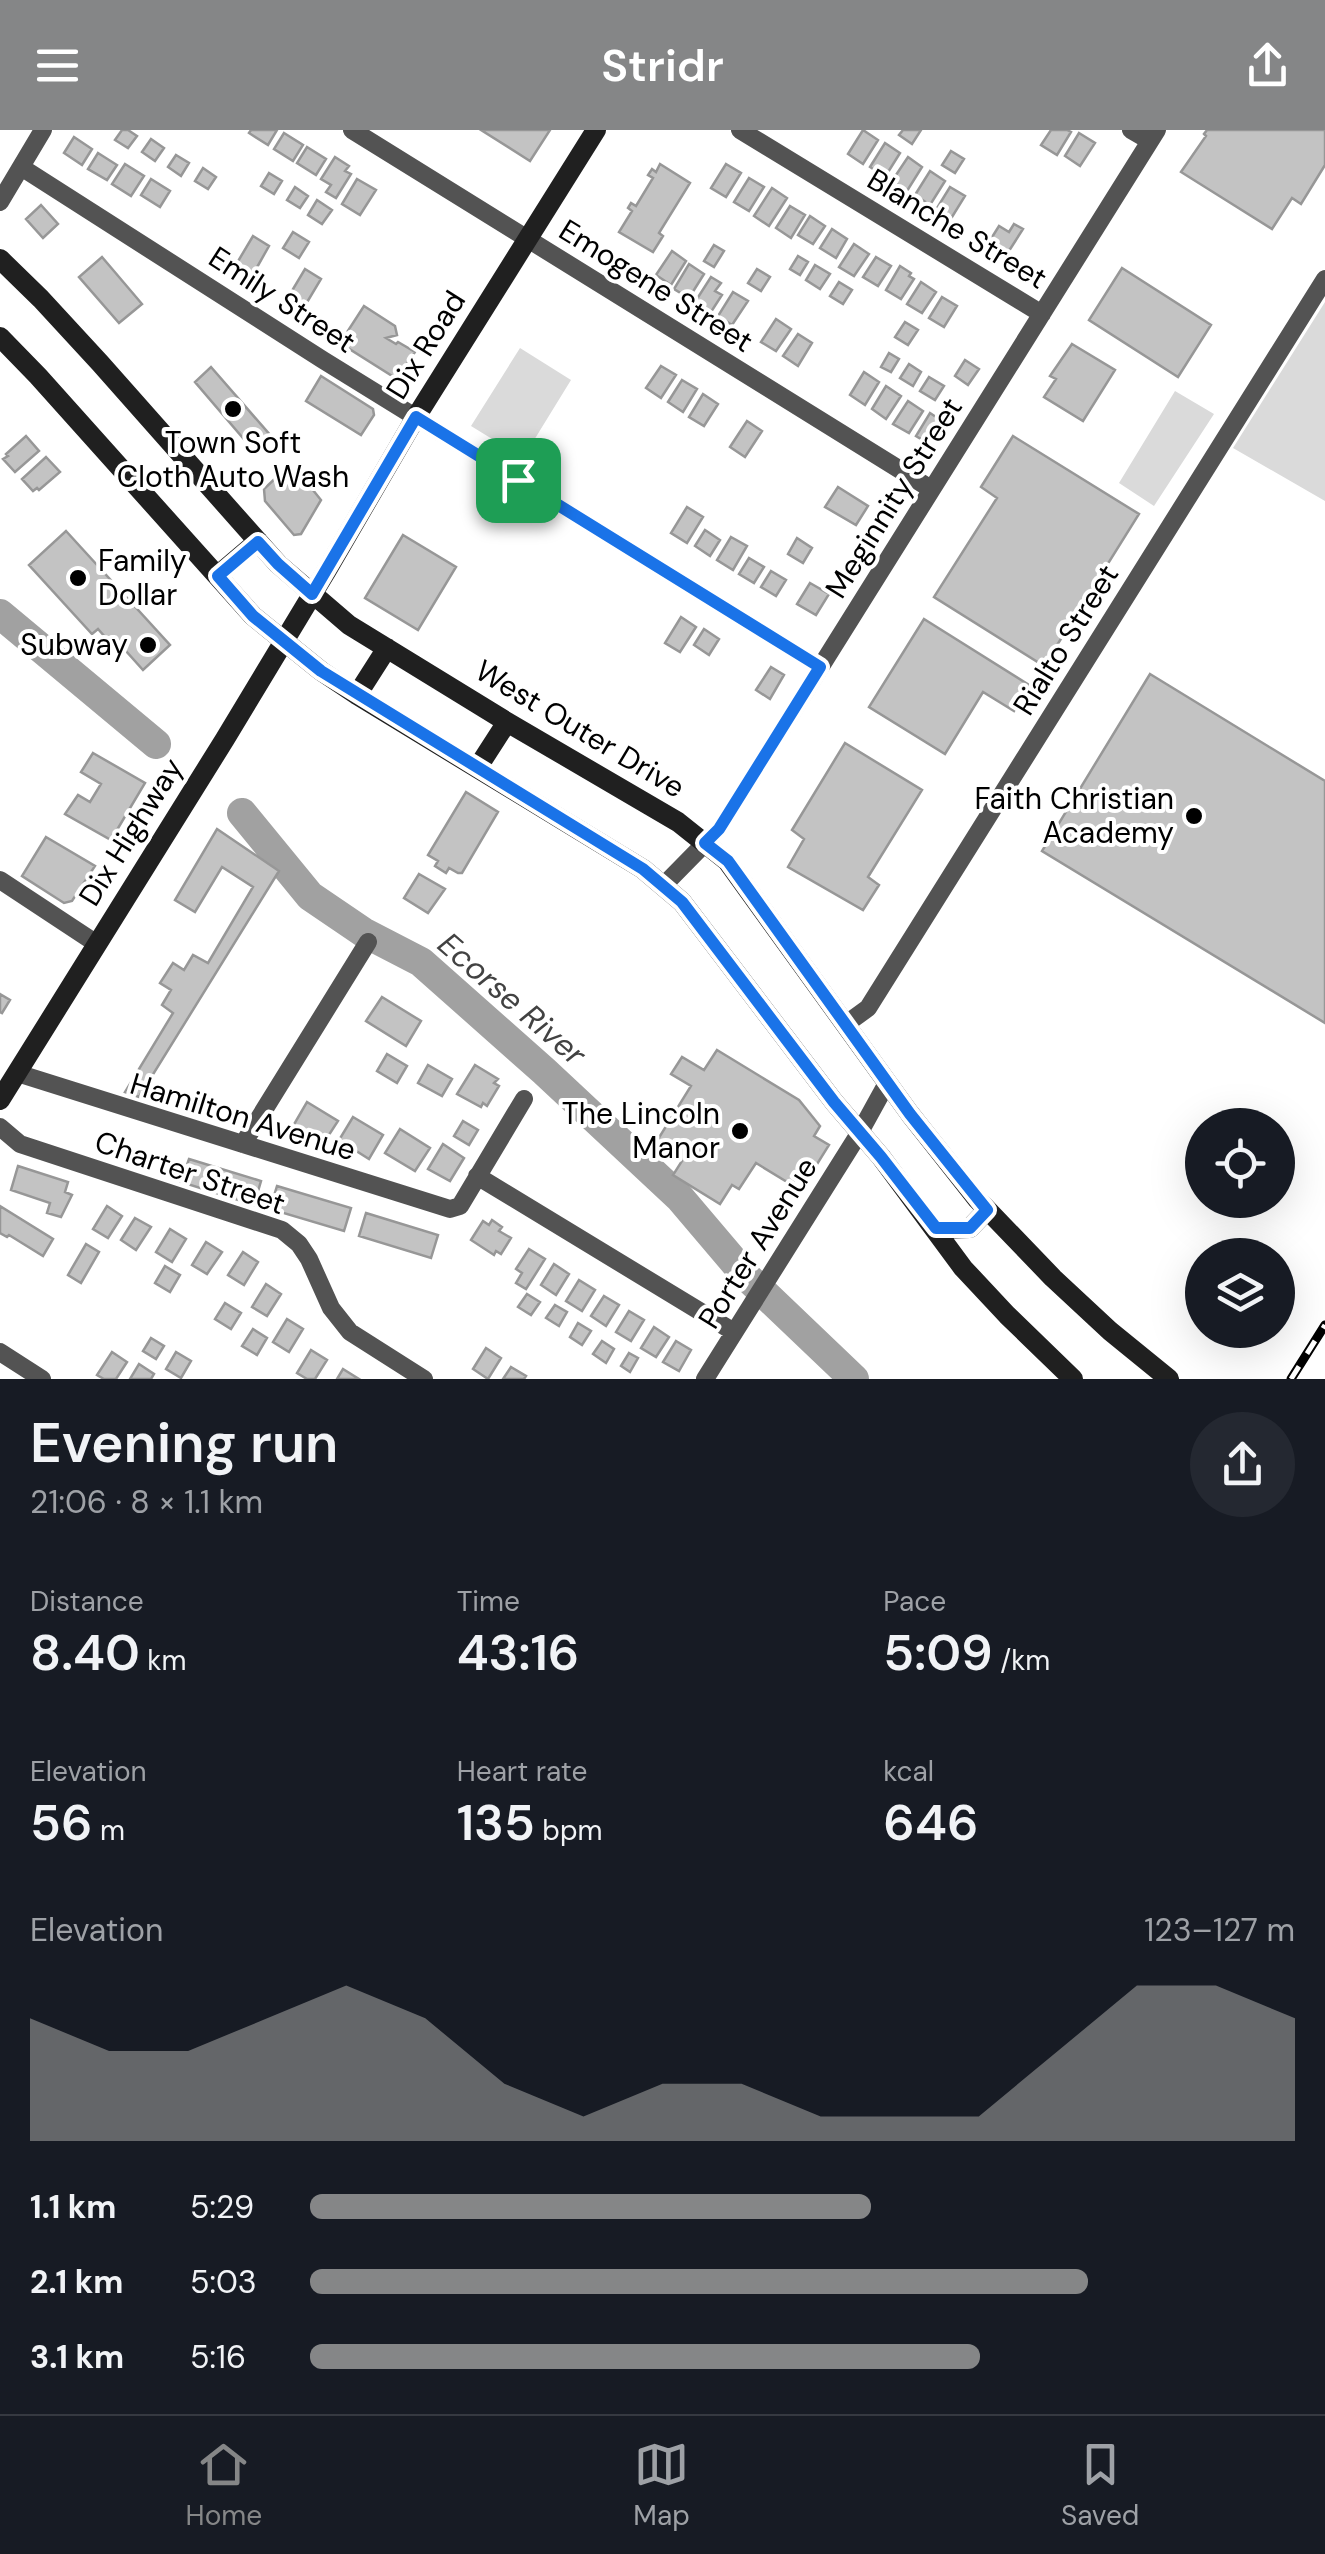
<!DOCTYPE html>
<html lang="en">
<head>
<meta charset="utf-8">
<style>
	:root { --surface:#171b24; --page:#242831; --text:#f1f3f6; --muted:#9ea1a6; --line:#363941; --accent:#858687 }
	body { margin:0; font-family:"DM Sans",sans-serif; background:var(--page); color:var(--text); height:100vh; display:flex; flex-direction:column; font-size:38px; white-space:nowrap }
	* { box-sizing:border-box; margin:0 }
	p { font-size:32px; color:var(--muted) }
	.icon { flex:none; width:55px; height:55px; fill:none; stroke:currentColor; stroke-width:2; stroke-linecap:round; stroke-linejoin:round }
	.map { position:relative; height:1249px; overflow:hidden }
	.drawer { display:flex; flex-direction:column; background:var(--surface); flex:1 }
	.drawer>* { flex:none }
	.tools { position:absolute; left:1185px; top:978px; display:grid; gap:20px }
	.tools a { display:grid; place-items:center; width:110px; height:110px; border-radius:50%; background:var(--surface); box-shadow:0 10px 40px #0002; font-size:50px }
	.pin { position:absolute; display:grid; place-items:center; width:85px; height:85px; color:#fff; margin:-42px; border-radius:20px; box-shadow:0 5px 15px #0006 }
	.round { display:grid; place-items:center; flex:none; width:105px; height:105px; border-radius:52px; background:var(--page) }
	.headline { display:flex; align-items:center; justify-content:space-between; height:170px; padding:0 30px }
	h1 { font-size:55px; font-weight:600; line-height:75px }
	.figures { display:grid; grid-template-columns:repeat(3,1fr); gap:15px; height:170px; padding:10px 30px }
	.figures div { display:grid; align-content:center }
	.figures b { font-size:50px; font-weight:600 }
	.figures small { font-size:28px; font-weight:400 }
	.figures p { font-size:28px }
	.chart { height:280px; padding:20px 30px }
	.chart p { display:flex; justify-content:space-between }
	.chart svg { width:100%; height:180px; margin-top:10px; fill:var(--accent); opacity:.7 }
	ul { padding:0 30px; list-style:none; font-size:32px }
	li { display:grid; grid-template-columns:160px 120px 1fr; align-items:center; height:75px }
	li i { height:25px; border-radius:12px; background:var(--accent) }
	header { display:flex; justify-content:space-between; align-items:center; height:130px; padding:0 30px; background:var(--accent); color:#fff; font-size:45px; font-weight:600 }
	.tabs { display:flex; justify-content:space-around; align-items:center; height:140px; border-top:2px solid var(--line); background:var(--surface); font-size:28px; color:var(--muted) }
	.tabs a { display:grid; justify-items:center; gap:5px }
	.tabs .on { color:var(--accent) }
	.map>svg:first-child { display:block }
</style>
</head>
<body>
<header><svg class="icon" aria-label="menu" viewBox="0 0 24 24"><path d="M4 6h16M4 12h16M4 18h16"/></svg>Stridr<svg class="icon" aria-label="share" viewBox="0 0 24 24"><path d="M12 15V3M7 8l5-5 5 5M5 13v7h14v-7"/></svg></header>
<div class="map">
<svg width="1325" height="1249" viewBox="0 0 1325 1249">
	<rect width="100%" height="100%" fill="#fff"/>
	<path fill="#dadada" d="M1325 172V371L1233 318Z
		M520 218 571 250 523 328 471 296Z
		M1175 261 1214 284 1154 376 1119 353Z"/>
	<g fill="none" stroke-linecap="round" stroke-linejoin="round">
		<path stroke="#a1a1a1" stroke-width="30" d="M0 484 156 614
			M242 683 310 766 363 802 421 832 544 941 680 1068 747 1147 854 1249"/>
	</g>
	<path fill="#c3c3c3" stroke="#979797" stroke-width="2.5" d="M122 0H128L137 6 128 18 115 10Z
		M251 0H277L268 15 249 3Z
		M481 0H550L530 31Z
		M863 0 878 10 863 34 848 24Z
		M903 0H921L912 14 899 5Z
		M1051 0H1067L1071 2 1057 25 1041 15Z
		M1207 0H1325V35L1301 74 1292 68 1272 99 1181 42 1206 6 1204 4Z
		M284 3 303 15 293 31 274 19Z
		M1079 3 1095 13 1080 36 1065 26Z
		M74 7 92 19 82 35 64 23Z
		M151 9 164 18 155 31 142 22Z
		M885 13 900 23 885 47 870 37Z
		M307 17 326 29 316 45 297 33Z
		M951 21 964 29 955 43 942 35Z
		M98 23 117 35 107 50 88 39Z
		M176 25 189 33 181 46 168 37Z
		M335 27 349 36 345 41 351 44 336 68 326 62 331 55 321 49Z
		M908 27 922 37 907 61 892 51Z
		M125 34 144 46 131 66 112 54Z
		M660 34 690 53 659 103 663 106 653 122 619 102 632 81 628 78 631 73 636 76 653 48 648 45 652 39 656 42Z
		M726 34 741 43 726 67 711 58Z
		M203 38 216 47 208 59 195 51Z
		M930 41 945 51 930 75 915 65Z
		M269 43 282 51 274 64 261 56Z
		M749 48 764 57 749 81 734 72Z
		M151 49 170 61 160 77 141 65Z
		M357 49 376 60 360 85 342 74Z
		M295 57 308 66 300 78 287 70Z
		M950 57 965 66 952 87 937 78Z
		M772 58 787 68 769 96 754 86Z
		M317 70 332 80 322 94 308 85Z
		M41 75 58 94 43 108 26 89Z
		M790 76 805 85 791 108 776 98Z
		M810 86 825 96 813 114 798 105Z
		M1014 94 1023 99 1007 124 989 112 999 96 1009 102Z
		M832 99 847 109 836 128 820 118Z
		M293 102 309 112 299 128 283 118Z
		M253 106 269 116 251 148 234 138Z
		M854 114 869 124 854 146 839 137Z
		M714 115 724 121 714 137 704 131Z
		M672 121 686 131 671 155 656 145Z
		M798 126 808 132 800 145 790 139Z
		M102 127 142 174 119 193 79 147Z
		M876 127 891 136 878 156 863 147Z
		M689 134 704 144 689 168 674 159Z
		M815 135 830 144 820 159 806 150Z
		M900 136 911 143 909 146 914 149 901 169 886 160Z
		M1122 138 1211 195 1178 247 1089 190Z
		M305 139 321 149 306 174 290 164Z
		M757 139 770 147 761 161 748 153Z
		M711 147 721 153 715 161 722 165 709 185 693 175Z
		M839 152 852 160 843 174 830 166Z
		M921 152 936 162 922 183 907 174Z
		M733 162 748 171 732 195 718 186Z
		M942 167 957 176 944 197 929 188Z
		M364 176 395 196 397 205 386 208 396 214 398 212 415 222 397 249 340 213Z
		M776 189 791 199 776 221 761 212Z
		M905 192 918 200 908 215 895 207Z
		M798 204 812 213 798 236 783 226Z
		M1072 214 1115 240 1083 291 1044 267 1056 249 1050 246Z
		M889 223 899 229 891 242 881 237Z
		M965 230 979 239 968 255 955 246Z
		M909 234 921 242 913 256 900 248Z
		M661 236 676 245 661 268 646 258Z
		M211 237 271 306 254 321 195 252Z
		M864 242 879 252 865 275 850 265Z
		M321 246 373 279 374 285 361 305 306 271Z
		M929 247 944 256 935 270 920 261Z
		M682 250 697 259 683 282 668 272Z
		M886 256 901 266 886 289 872 279Z
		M703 264 718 274 704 296 689 287Z
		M908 271 923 281 909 303 893 294Z
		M930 283 945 293 931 315 916 306Z
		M747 291 762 301 745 327 730 317Z
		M26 306 39 321 15 342 3 329 8 326 6 324Z
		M1013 306 1139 384 1044 536 934 467 997 368 981 357Z
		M46 327 60 342 39 360 37 358 33 361 22 349Z
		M286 338 294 348 300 344 321 370 301 404 294 405 265 371 264 359Z
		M838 357 868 376 856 395 825 377Z
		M687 377 703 387 687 413 671 403Z
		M705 400 720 410 710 426 695 416Z
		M66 401 170 515 143 540 125 520 120 524 98 499 92 504 29 435Z
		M403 405 456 437 418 500 365 468Z
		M731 407 747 416 733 440 717 430Z
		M797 408 812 418 803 433 788 424Z
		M749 428 764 437 754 453 739 444Z
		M771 441 786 450 776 466 761 457Z
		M810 453 829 464 816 485 797 474Z
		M681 487 696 497 680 522 665 513Z
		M924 489 1029 555 1014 581 983 562 945 624 869 577Z
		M704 499 719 509 709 525 694 515Z
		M771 537 784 545 770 569 756 560Z
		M1150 544 1325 651V893L1042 721Z
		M845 613 922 660 868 747 879 755 863 780 788 737 804 709 792 700Z
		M93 623 145 653 111 710 65 684 78 665 90 672 101 654 81 642Z
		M466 662 498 682 462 743H458L449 738 446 743 435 736 438 731 428 725Z
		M217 699 279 741 139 967 125 962 173 883 162 875 171 860 160 853 173 833 184 840 193 825 208 833 253 757 222 737 195 782 175 770Z
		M46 707 95 736 72 771 64 773 22 746Z
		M419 744 445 759 428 783 404 768Z
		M0 864 10 870 2 883 0 882Z
		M382 867 421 891 406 916 366 891Z
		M717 920 799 970 820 996 814 1006 829 1015 804 1055 795 1049 792 1055 756 1033 739 1059 732 1055 720 1074 673 1045 682 1031 655 1014 691 956 671 944 682 927 704 940Z
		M387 924 407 936 397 953 377 941Z
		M428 935 452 949 442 966 418 953Z
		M475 935 498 949 494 953 499 956 487 976 483 973 481 977 457 964Z
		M307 972 338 991 323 1014 293 996Z
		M353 987 383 1005 369 1029 339 1010Z
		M463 991 478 1000 469 1015 454 1006Z
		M400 999 430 1018 415 1041 385 1023Z
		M443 1014 464 1028 450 1051 428 1039Z
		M189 1029 261 1051 254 1075 181 1052Z
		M18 1036 68 1052 65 1062 72 1065 61 1087 47 1083 50 1073 11 1060Z
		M277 1056 351 1078 344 1101 270 1079Z
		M0 1076 53 1109 43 1126 9 1105 7 1107 0 1103Z
		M107 1076 122 1086 108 1108 93 1099Z
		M366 1083 438 1105 431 1128 359 1106Z
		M135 1088 151 1097 136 1120 121 1110Z
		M492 1090 502 1097 499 1101 511 1108 501 1124 496 1121 494 1125 471 1110 483 1091 489 1095Z
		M170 1099 186 1109 172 1132 156 1122Z
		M206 1112 222 1122 207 1144 192 1135Z
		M86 1114 99 1122 81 1153 68 1145Z
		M529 1119 545 1129 526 1159 516 1153 522 1143 516 1139Z
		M243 1122 258 1132 244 1155 228 1145Z
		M554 1134 569 1144 556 1165 541 1155Z
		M165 1136 180 1145 170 1162 155 1153Z
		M579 1150 595 1160 582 1181 566 1171Z
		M266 1154 281 1164 267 1186 252 1177Z
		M527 1164 540 1172 531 1185 518 1177Z
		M604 1166 619 1175 606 1196 591 1186Z
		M225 1173 241 1183 231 1199 215 1189Z
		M555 1175 567 1182 559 1196 546 1188Z
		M629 1181 644 1190 631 1211 616 1202Z
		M287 1189 303 1199 289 1222 273 1212Z
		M578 1193 591 1201 582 1215 570 1207Z
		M654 1197 669 1207 656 1227 641 1218Z
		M253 1199 267 1208 257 1225 242 1216Z
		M151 1208 164 1216 156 1229 143 1221Z
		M602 1211 614 1219 606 1233 593 1224Z
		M676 1211 691 1220 679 1241 663 1232Z
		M486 1218 501 1228 488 1249 473 1239Z
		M311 1220 327 1230 315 1249H307L297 1243Z
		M112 1222 127 1232 116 1249H104L97 1245Z
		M176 1222 191 1231 181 1248 166 1239Z
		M629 1223 638 1228 630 1242 621 1236Z
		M139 1234 154 1244 151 1249H130Z
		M511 1237 526 1246 524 1249H503Z
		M343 1239 359 1249H337Z"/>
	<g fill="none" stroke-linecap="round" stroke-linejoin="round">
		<path stroke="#535353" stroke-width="18" d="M352 0 931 359
			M740 0 1042 184
			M1131 0 1150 11
			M21 37 323 230 820 537
			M0 72 43 0
			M0 750 97 814
			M664 755 719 699 1157 0
			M846 894 868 878 1325 149
			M17 943 450 1079 460 1076 524 969
			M0 997 20 1014 282 1100 299 1114 309 1129 331 1178 350 1202 424 1249
			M243 1014 368 812
			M477 1046 734 1202
			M0 1222 42 1249
			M705 1249 860 1002 887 953"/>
		<path stroke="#202020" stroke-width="20" d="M0 129 41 169 100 233 278 434 349 495 507 592 678 692 727 731 910 984 977 1069 1053 1148 1110 1201 1169 1249
			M0 207 38 246 253 486 321 541 357 565 643 739 682 772 834 972 881 1027 963 1138 1007 1185 1073 1249
			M218 445 258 411
			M357 565 387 518
			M478 637 507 592
			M0 970 225 609 327 440 416 287 596 0
			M936 1099 970 1098 987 1080"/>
		<defs>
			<path id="rail" d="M1291 1249 1325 1195"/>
		</defs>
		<use href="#rail" stroke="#000" stroke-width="9"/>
		<use href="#rail" stroke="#fff" stroke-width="5" stroke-dasharray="15" stroke-linecap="butt"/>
	</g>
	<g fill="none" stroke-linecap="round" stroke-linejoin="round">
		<defs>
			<path id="route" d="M416 287 820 537 719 699 705 713 728 731 910 984 987 1080 970 1098H936L881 1027 834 972 682 772 643 739 321 541 253 486 218 446 258 412 278 434 312 464Z"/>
		</defs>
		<use href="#route" stroke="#fff" stroke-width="20"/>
		<use href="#route" stroke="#1a73e8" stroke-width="12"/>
	</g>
	<g fill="#000" stroke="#fff" stroke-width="4">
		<circle cx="233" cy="279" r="10"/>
		<circle cx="78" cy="448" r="10"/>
		<circle cx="148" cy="515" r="10"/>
		<circle cx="1194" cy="686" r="10"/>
		<circle cx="740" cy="1001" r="10"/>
	</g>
	<g text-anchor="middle" stroke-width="8" stroke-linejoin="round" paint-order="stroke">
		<g font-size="30" fill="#000" stroke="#fff">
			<text transform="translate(957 99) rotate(31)" y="10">Blanche Street</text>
			<text transform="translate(656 156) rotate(32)" y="10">Emogene Street</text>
			<text transform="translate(282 170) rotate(33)" y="10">Emily Street</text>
			<text transform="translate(426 215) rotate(-58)" y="10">Dix Road</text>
			<text transform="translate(894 368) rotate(-58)" y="10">Meginnity Street</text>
			<text transform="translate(1066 510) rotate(-58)" y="10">Rialto Street</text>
			<text transform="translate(580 599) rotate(31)" y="10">West Outer Drive</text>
			<text transform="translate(131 702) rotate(-58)" y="10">Dix Highway</text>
			<text transform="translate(243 987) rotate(17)" y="10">Hamilton Avenue</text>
			<text transform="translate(190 1043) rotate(19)" y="10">Charter Street</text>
			<text transform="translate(758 1113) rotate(-58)" y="10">Porter Avenue</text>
		</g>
		<g font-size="30" fill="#000" stroke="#fff" text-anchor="end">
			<text x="233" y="323" text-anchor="middle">Town Soft<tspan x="233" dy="34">Cloth Auto Wash</tspan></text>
			<text x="98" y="441" text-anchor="start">Family<tspan x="98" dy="34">Dollar</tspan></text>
			<text x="128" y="525">Subway</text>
			<text x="1174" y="679">Faith Christian<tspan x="1174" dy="34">Academy</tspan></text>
			<text x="720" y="994">The Lincoln<tspan x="720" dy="34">Manor</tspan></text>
		</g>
		<g font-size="32" font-style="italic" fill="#424242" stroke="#fff">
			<text transform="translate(512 869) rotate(41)" y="11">Ecorse River</text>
		</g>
	</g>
</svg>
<div class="tools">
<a><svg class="icon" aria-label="locate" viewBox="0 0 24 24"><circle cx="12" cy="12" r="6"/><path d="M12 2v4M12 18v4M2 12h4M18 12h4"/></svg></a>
<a><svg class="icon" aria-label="layers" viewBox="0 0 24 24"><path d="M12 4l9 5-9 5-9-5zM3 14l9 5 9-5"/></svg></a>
</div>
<div class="pin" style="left:518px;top:350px;background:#1e9e55"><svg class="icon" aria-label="arrive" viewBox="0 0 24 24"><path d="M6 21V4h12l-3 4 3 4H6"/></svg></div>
</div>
<section class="drawer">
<div class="headline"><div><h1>Evening run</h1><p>21:06 · 8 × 1.1 km</p></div><a class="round"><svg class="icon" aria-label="share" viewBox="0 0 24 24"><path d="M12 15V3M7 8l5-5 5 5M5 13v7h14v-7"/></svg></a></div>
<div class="figures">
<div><p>Distance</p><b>8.40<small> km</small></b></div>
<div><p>Time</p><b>43:16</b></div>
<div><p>Pace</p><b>5:09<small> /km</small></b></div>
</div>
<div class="figures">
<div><p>Elevation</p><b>56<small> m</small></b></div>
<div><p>Heart rate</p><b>135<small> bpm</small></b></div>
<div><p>kcal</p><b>646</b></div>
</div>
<div class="chart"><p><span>Elevation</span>123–127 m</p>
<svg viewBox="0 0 160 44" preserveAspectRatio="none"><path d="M0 44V14L10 22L20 22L30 14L40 6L50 14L60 30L70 38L80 30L90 30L100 38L110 38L120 38L130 22L140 6L150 6L160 14V44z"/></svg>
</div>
<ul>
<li><b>1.1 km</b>5:29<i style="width:57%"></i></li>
<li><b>2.1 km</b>5:03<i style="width:79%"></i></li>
<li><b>3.1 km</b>5:16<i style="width:68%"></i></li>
</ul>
</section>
<nav class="tabs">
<a class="on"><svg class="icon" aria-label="home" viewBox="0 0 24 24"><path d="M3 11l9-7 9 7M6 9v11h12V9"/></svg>Home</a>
<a><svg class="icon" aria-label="map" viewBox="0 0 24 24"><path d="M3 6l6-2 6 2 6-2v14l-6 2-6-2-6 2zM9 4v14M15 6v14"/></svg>Map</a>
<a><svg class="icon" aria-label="saved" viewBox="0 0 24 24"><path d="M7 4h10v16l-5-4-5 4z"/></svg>Saved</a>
</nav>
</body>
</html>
